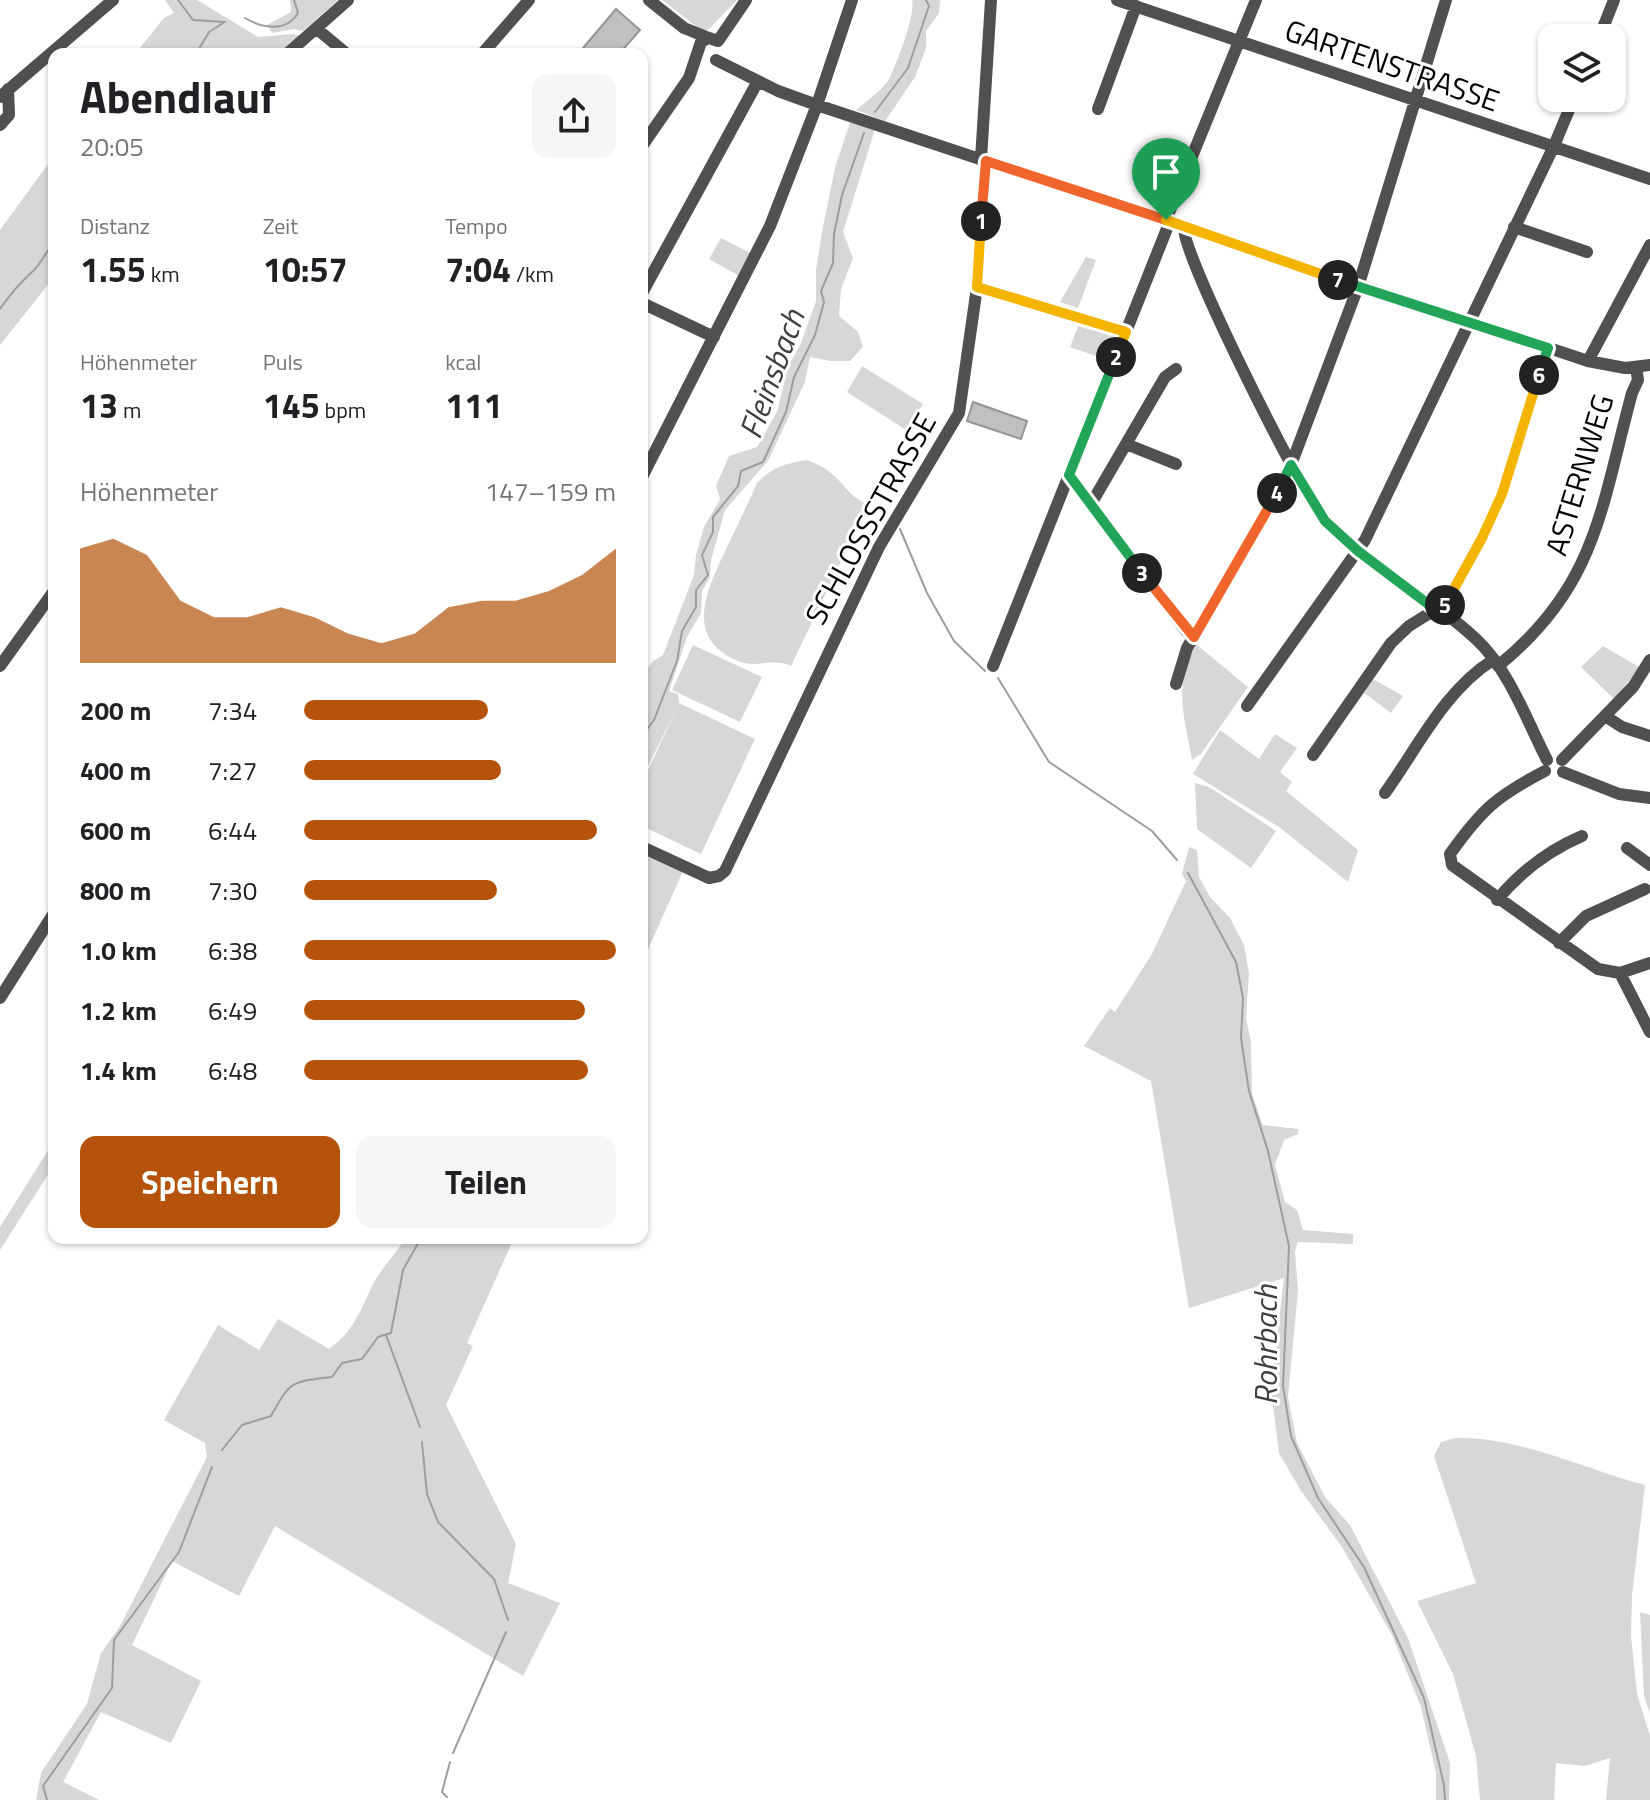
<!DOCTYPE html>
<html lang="de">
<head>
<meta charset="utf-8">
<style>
	:root { --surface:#fff; --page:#f6f6f6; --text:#202124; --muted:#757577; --accent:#b45309 }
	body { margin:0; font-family:"Titillium Web",sans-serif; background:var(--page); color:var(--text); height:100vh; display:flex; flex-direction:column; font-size:30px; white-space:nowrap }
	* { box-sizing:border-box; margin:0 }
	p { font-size:26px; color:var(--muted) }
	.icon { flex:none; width:44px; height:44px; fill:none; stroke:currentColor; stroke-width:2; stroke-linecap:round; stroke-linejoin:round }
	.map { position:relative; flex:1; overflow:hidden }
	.panel { position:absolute; left:48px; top:48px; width:600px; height:1196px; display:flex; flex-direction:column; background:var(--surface); border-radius:16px; box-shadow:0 2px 6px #0004 }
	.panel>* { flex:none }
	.controls { position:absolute; left:1538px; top:24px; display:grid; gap:16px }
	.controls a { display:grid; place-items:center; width:88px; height:88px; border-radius:16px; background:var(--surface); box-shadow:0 2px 6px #0004; font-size:40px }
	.pin { position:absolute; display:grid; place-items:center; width:68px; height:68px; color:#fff; margin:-82px -34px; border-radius:50% 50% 50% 0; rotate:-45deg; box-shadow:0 0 8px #0007 }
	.pin .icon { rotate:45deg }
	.km { position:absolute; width:40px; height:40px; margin:-20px; border-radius:50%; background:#222; color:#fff; font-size:22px; line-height:40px; text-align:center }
	.round { display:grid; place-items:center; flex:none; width:84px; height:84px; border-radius:16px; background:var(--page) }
	.head { display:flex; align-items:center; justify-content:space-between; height:136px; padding:0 32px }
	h1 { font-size:44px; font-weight:700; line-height:60px }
	.figures { display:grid; grid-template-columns:repeat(3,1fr); gap:12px; height:136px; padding:8px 32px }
	.figures div { display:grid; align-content:center }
	.figures b { font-size:34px; font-weight:700 }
	.figures small { font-size:22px; font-weight:400 }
	.figures p { font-size:22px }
	.chart { height:224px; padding:16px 32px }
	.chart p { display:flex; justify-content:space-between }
	.chart svg { width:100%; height:144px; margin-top:8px; fill:var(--accent); opacity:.7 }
	.primary-button { display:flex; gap:16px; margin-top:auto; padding:16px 32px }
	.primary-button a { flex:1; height:92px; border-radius:16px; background:var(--accent); color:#fff; font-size:32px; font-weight:700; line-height:92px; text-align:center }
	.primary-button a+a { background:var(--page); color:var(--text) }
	ul { padding:0 32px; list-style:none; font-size:26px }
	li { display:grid; grid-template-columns:128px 96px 1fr; align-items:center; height:60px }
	li i { height:20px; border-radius:10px; background:var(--accent) }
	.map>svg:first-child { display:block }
</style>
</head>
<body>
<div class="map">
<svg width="1650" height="1800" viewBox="0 0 1650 1800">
	<rect width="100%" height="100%" fill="#fff"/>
	<path fill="#d7d7d7" d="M165 0H197L258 37 293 34 301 36 285 51 282 49 278 54H135L164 18 174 13Z
		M290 0H338L303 31 294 29 272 33 267 25 291 12Z
		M662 0H737L708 30H701Z
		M912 0H940L939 13 926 31V48L915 77 885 121 856 110C867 101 881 91 889 79 896 66 916 14 912 0Z
		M851 120 875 129 843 232 853 258 841 289 839 316 858 332 863 347 850 361H830L810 357 805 382 768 461 725 510 711 560 710 577 702 591 701 613 687 637 669 691 678 694 679 703 755 739 701 854 642 826V783L677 708 642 778V678L652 662 663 655 694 575 696 555 704 527 720 499 716 486 729 456 757 447 777 412 788 367 801 343 816 301V270L823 227 835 168Z
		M54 156V277L0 345V230Z
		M721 238 752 254 741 277 709 259Z
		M1086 257 1096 260 1078 308 1060 302Z
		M1080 321 1120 335 1110 361 1070 347Z
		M862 366 923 404 906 430 847 392Z
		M806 460C843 472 839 491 868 505L791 666C771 657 757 669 738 661 680 637 710 584 728 545 738 524 748 504 757 483 773 467 784 464 806 460Z
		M1196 644 1248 687 1201 754 1192 760C1184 715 1173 686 1196 644Z
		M693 645 762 677 740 722 672 690Z
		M1603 646 1639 667 1615 700 1581 667Z
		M1373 679 1403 696 1391 713 1364 693Z
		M1220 730 1259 759 1275 734 1297 748 1280 772 1292 782 1286 791 1358 850 1348 882 1279 827 1193 774Z
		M1195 783 1209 787 1276 831 1251 868 1197 829Z
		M1189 847 1197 850 1199 877 1210 897 1230 918 1244 945 1249 973 1246 1018 1251 1042 1252 1094 1263 1125 1298 1129V1134L1284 1140 1275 1165 1285 1202 1297 1210 1303 1230 1353 1234V1244L1298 1242 1295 1252 1298 1290 1288 1397 1297 1443 1325 1497 1350 1525 1408 1638 1450 1763 1449 1800H1436V1773L1421 1707 1392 1635 1342 1547 1301 1491 1279 1453 1271 1389 1284 1278 1189 1308 1151 1081 1084 1046 1110 1008 1115 1012 1152 954 1186 881 1182 874Z
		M642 853 683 871 642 963Z
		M54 1141V1165L0 1250V1227Z
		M406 1238H514L467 1343 473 1346 446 1405 516 1544 508 1583 560 1603 523 1676 275 1526 239 1596 172 1561 132 1645 201 1681 171 1743 101 1712 63 1782 99 1800H36L41 1773 87 1704 101 1653 120 1626 207 1457 205 1443 164 1420 218 1325 259 1350 278 1319 329 1349C353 1332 360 1312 372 1286 381 1269 395 1254 406 1238Z
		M1455 1438C1519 1436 1584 1469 1645 1485L1632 1595 1631 1636 1637 1694 1650 1736V1800H1606L1610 1758 1585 1766 1556 1763 1554 1800H1480L1476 1756 1453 1674 1417 1601 1476 1583 1434 1456 1441 1442Z
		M1640 1612 1650 1615V1713L1644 1696Z"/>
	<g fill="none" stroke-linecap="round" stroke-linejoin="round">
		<path stroke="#9e9e9e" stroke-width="2" d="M178 0 193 20 225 22
			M245 18C262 28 286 33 298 13L294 0
			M196 54 209 32 223 23
			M875 112 908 68 929 6 926 0
			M0 309C10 294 22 281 35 269 42 262 46 251 54 243
			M900 529 927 593 954 641 985 671
			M998 678 1049 762 1152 831 1177 860
			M642 736 654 720 677 661 682 631 696 607V590L708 575 702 555 713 532V517L738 486 741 471 763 462 786 412 794 377 815 335 824 302 821 291 833 263 834 234 842 195 864 133
			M1188 873 1236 962 1243 998 1241 1038 1249 1091 1268 1151 1289 1246 1283 1386 1291 1436 1318 1498 1364 1567 1424 1698 1444 1785 1445 1800
			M386 1335 420 1427
			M422 1442 427 1494 438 1522 494 1579 508 1620
			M222 1450 242 1425 271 1416C291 1380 291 1382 332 1377L342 1363 362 1359 378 1337 391 1333 403 1270 421 1238
			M453 1753 506 1632
			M447 1797 442 1792 450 1762
			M47 1800 43 1786 112 1688 114 1640 179 1552 212 1467"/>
	</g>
	<path fill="#c0c0c0" stroke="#949494" stroke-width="2" d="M616 9 640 30 619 54H578Z
		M973 402 1027 421 1021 439 967 421Z"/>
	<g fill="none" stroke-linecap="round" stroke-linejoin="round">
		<path stroke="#505050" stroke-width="12" d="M649 0 684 28 709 38
			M1117 0 1650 179
			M317 29 347 54
			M1599 38 1614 0
			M718 41 746 0
			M287 54 348 0
			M482 54 529 0
			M716 60 778 91 817 105 1588 361 1625 368 1650 365
			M0 97 113 0
			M1098 109 1136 6
			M0 125 9 115 8 89
			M642 146 689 78 701 42 709 38 718 41
			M981 159 991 0
			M1166 220 1256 0
			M1184 226C1177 245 1302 494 1324 520 1367 569 1430 595 1477 640 1509 670 1527 721 1547 760
			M1514 227 1587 252
			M977 287 1126 332
			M642 293 758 81
			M642 303 714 337
			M1588 361 1650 245
			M1126 444 1176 464
			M1069 475 1186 631 1194 637
			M642 477 770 226 817 105 852 0
			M1091 504 1165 377 1176 369
			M0 666 54 591
			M993 666 1170 221
			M1498 666C1597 586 1601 507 1632 393L1638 380 1636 367
			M1176 684 1187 648 1273 501 1291 465 1358 287 1446 0
			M1247 706 1365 540 1553 148 1574 98
			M1605 716 1622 727 1650 736
			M1313 755 1391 643 1409 626 1449 601 1502 494 1548 348
			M1562 760 1633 687 1650 660
			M1545 771C1497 796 1482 809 1450 854L1452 865 1598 969 1620 973 1650 963
			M1563 772 1619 794 1650 798
			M1385 793C1418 747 1445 690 1493 660
			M642 847 709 878 719 876 725 871 879 547 959 413 977 287 986 161
			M1627 848 1650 865
			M1497 900C1521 871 1547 851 1582 836
			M1559 943 1586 916 1645 889
			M1620 973 1650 1032
			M0 998 54 913"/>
	</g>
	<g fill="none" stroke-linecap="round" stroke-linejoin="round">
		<defs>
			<path id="split-1" d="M981 221 986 161 1166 220"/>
			<path id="split-2" d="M981 221 977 287 1126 332 1116 357"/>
			<path id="split-3" d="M1116 357 1069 475 1142 573"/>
			<path id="split-4" d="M1142 573 1194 637 1277 493"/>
			<path id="split-5" d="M1277 493 1291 465 1325 521 1358 551 1436 610 1445 605"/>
			<path id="split-6" d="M1445 605 1482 538 1502 494 1539 375"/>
			<path id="split-7" d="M1338 280 1548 348 1539 375"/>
			<path id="split-8" d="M1166 220 1338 280"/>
		</defs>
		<use href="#split-1" stroke="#fff" stroke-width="16"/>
		<use href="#split-2" stroke="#fff" stroke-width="16"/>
		<use href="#split-3" stroke="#fff" stroke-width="16"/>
		<use href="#split-4" stroke="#fff" stroke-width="16"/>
		<use href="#split-5" stroke="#fff" stroke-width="16"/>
		<use href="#split-6" stroke="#fff" stroke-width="16"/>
		<use href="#split-7" stroke="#fff" stroke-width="16"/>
		<use href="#split-8" stroke="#fff" stroke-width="16"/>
		<use href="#split-1" stroke="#f0652b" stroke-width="10"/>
		<use href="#split-2" stroke="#f5b400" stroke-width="10"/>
		<use href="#split-3" stroke="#22a559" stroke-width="10"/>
		<use href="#split-4" stroke="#f0652b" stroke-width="10"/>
		<use href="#split-5" stroke="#22a559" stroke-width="10"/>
		<use href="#split-6" stroke="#f5b400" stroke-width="10"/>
		<use href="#split-7" stroke="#22a559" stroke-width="10"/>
		<use href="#split-8" stroke="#f5b400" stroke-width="10"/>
	</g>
	<g text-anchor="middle" stroke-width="6" stroke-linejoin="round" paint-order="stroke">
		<g font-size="30" fill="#000" stroke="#fff">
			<text transform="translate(1392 66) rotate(19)" y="10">GARTENSTRASSE</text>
			<text transform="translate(1580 475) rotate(-73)" y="10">ASTERNWEG</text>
			<text transform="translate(871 519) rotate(-61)" y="10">SCHLOSSSTRASSE</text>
		</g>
		<g font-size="32" font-style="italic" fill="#3f3f3f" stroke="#fff">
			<text transform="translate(772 374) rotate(-70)" y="11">Fleinsbach</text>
			<text transform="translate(1266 1345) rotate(-90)" y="11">Rohrbach</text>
		</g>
	</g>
</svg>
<div class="controls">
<a><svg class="icon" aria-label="layers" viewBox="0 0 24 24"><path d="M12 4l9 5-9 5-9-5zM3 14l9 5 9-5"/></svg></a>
</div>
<div class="pin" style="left:1166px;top:220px;background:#1e9e55"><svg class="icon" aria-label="arrive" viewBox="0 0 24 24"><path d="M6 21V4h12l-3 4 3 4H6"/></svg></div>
<b class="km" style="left:981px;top:221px">1</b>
<b class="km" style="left:1116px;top:357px">2</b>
<b class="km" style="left:1142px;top:573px">3</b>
<b class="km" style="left:1277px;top:493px">4</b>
<b class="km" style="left:1445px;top:605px">5</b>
<b class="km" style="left:1539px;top:375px">6</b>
<b class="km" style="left:1338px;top:280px">7</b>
<section class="panel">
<div class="head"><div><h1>Abendlauf</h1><p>20:05</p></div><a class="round"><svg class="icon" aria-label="share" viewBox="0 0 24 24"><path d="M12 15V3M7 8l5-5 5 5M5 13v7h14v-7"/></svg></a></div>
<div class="figures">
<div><p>Distanz</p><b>1.55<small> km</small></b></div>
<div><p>Zeit</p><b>10:57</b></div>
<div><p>Tempo</p><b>7:04<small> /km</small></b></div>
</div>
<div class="figures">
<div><p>Höhenmeter</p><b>13<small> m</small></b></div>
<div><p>Puls</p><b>145<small> bpm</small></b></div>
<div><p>kcal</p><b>111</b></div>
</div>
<div class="chart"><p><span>Höhenmeter</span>147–159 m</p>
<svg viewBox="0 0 160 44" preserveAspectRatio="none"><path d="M0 44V9L10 6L20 11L30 25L40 30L50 30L60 27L70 30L80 35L90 38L100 35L110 27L120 25L130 25L140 22L150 17L160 9V44z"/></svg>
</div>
<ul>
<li><b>200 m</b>7:34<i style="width:59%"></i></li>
<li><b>400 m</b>7:27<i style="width:63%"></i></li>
<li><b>600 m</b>6:44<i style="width:94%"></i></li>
<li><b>800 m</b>7:30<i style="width:62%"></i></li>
<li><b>1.0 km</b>6:38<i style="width:100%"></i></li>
<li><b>1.2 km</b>6:49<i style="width:90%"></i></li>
<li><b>1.4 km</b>6:48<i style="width:91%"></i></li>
</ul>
<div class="primary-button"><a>Speichern</a><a>Teilen</a></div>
</section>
</div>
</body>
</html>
